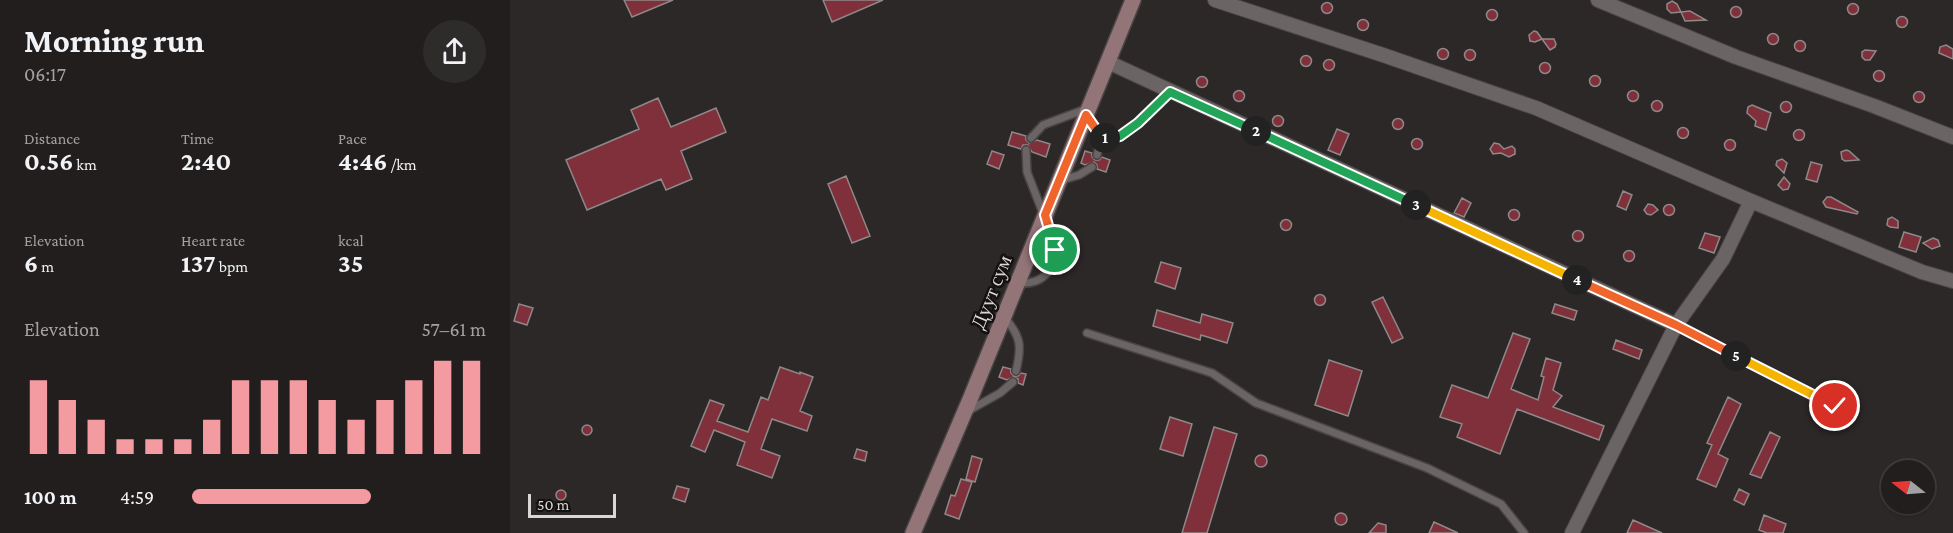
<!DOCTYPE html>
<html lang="en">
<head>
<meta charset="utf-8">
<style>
	:root { --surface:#221e1e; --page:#2e2b2b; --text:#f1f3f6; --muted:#a2a2a4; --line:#3f3c3c; --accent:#f49aa1 }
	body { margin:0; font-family:"Crimson Pro",serif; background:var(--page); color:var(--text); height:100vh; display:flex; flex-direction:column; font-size:22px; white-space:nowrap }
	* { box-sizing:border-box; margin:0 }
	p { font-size:20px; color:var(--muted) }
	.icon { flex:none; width:33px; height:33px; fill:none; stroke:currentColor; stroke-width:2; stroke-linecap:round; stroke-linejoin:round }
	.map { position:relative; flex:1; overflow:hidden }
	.details { display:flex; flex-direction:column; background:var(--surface); width:510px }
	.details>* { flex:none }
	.needle { width:39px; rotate:287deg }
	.tools { position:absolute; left:1371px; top:460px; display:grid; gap:12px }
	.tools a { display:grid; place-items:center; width:54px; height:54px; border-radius:50%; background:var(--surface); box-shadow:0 2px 4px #0004,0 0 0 2px var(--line); font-size:30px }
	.scale { position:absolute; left:18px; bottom:15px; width:88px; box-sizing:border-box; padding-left:6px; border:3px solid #dad6d6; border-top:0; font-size:16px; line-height:21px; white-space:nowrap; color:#dad6d6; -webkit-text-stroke:4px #141111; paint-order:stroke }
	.pin { position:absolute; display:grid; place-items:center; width:51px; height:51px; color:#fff; margin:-26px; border:3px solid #fff; border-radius:50%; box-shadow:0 2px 6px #0007 }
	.km { position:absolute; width:30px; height:30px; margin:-15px; border-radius:50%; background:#222; color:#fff; font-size:16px; line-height:30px; text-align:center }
	.round { display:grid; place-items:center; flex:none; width:63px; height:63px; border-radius:32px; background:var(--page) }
	.summary { display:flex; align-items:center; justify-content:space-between; height:102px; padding:0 24px }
	h1 { font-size:33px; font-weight:700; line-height:45px }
	.figures { display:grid; grid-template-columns:repeat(3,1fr); gap:9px; height:102px; padding:6px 24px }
	.figures div { display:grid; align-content:center }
	.figures b { font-size:26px; font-weight:700 }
	.figures small { font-size:16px; font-weight:400 }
	.figures p { font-size:16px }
	.chart { height:168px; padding:12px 24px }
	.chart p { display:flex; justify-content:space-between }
	.chart svg { width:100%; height:108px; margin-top:6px; stroke:var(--accent); stroke-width:6 }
	ul { padding:0 24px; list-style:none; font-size:20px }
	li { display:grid; grid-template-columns:96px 72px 1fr; align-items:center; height:45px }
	li i { height:15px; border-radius:8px; background:var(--accent) }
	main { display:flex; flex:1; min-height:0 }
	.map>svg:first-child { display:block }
</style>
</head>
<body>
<main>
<section class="details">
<div class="summary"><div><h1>Morning run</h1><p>06:17</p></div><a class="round"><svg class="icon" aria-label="share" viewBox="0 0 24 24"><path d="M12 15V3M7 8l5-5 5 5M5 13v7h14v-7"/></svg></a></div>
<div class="figures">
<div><p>Distance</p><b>0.56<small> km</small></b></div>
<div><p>Time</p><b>2:40</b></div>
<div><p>Pace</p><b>4:46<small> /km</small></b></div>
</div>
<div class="figures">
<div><p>Elevation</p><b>6<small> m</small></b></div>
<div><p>Heart rate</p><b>137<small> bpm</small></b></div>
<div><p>kcal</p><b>35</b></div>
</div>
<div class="chart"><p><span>Elevation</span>57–61 m</p>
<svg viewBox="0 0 160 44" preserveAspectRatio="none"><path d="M5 44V14M15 44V22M25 44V30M35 44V38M45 44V38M55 44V38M65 44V30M75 44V14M85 44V14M95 44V14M105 44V22M115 44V30M125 44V22M135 44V14M145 44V6M155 44V6"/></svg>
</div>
<ul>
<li><b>100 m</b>4:59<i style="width:61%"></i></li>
</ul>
</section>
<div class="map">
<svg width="1443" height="533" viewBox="0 0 1443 533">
	<rect width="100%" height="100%" fill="#2d2828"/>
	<path fill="#80303b" stroke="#8e8888" stroke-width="1.5" d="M114 0H163L122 17Z
		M313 0H373L322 22Z
		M1162 1 1167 4 1171 12 1180 11 1196 20 1175 21 1171 12 1161 13 1157 9V4Z
		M811.5 8a5.5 5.5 0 1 1 11 0a5.5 5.5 0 1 1-11 0Z
		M1337.5 9a5.5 5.5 0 1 1 11 0a5.5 5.5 0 1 1-11 0Z
		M1220.5 12a5.5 5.5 0 1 1 11 0a5.5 5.5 0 1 1-11 0Z
		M976.5 15a5.5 5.5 0 1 1 11 0a5.5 5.5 0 1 1-11 0Z
		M1386.5 22a5.5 5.5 0 1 1 11 0a5.5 5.5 0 1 1-11 0Z
		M847.5 25a5.5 5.5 0 1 1 11 0a5.5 5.5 0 1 1-11 0Z
		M1024 31 1027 32 1032 39H1044L1046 44 1045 47 1040 50 1032 39 1025 42 1020 41 1019 35Z
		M1257.5 39a5.5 5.5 0 1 1 11 0a5.5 5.5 0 1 1-11 0Z
		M1284.5 46a5.5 5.5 0 1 1 11 0a5.5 5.5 0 1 1-11 0Z
		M1436 45 1443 49V59L1429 53 1430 47Z
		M927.5 54a5.5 5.5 0 1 1 11 0a5.5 5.5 0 1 1-11 0Z
		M954.5 55a5.5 5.5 0 1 1 11 0a5.5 5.5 0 1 1-11 0Z
		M1355 50 1366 51 1360 60H1355L1352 57V52Z
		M790.5 61a5.5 5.5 0 1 1 11 0a5.5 5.5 0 1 1-11 0Z
		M813.5 65a5.5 5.5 0 1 1 11 0a5.5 5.5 0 1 1-11 0Z
		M1029.5 68a5.5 5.5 0 1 1 11 0a5.5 5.5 0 1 1-11 0Z
		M1363.5 76a5.5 5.5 0 1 1 11 0a5.5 5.5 0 1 1-11 0Z
		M1079.5 81a5.5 5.5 0 1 1 11 0a5.5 5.5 0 1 1-11 0Z
		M686.5 82a5.5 5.5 0 1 1 11 0a5.5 5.5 0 1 1-11 0Z
		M1117.5 96a5.5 5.5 0 1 1 11 0a5.5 5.5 0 1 1-11 0Z
		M723.5 96a5.5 5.5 0 1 1 11 0a5.5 5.5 0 1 1-11 0Z
		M1403.5 97a5.5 5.5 0 1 1 11 0a5.5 5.5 0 1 1-11 0Z
		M148 98 161 127 206 108 216 132 171 151 182 179 156 190 151 179 77 210 56 160 129 129 121 110Z
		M1141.5 106a5.5 5.5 0 1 1 11 0a5.5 5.5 0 1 1-11 0Z
		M1270.5 107a5.5 5.5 0 1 1 11 0a5.5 5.5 0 1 1-11 0Z
		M1242 105 1261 113 1256 130 1245 126 1246 121 1237 113 1238 107Z
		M762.5 121a5.5 5.5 0 1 1 11 0a5.5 5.5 0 1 1-11 0Z
		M882.5 124a5.5 5.5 0 1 1 11 0a5.5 5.5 0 1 1-11 0Z
		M1167.5 133a5.5 5.5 0 1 1 11 0a5.5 5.5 0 1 1-11 0Z
		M827 129 839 134 830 155 818 150Z
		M1283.5 135a5.5 5.5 0 1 1 11 0a5.5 5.5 0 1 1-11 0Z
		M502 132 516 136V140L519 143 527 140 540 144 536 157 522 152 518 145H513L511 149 498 145Z
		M901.5 144a5.5 5.5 0 1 1 11 0a5.5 5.5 0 1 1-11 0Z
		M1214.5 145a5.5 5.5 0 1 1 11 0a5.5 5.5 0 1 1-11 0Z
		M984 143 989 144 994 149 1002 146 1005 149V154L999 157 991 153 983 154 980 149Z
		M1336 150 1339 151 1349 160 1335 161 1332 159 1331 152Z
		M482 151 494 155 489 169 477 164Z
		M575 151 582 153V157L585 160H589L592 157 600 160 596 172 587 169V165L584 162 575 165 571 163Z
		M1272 159 1277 163 1274 173 1266 165 1267 161Z
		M1301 162 1312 165 1307 182 1296 179Z
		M336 176 360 236 342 243 318 184Z
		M1274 177 1280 184 1278 189 1273 190 1268 185Z
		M1113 191 1122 195 1116 210 1107 206Z
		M1317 197H1321L1348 212 1347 214 1316 207 1313 202Z
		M952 198 961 203 954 217 944 213Z
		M1138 204 1143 205 1148 210 1141 215 1137 214 1134 210Z
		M1153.5 210a5.5 5.5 0 1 1 11 0a5.5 5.5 0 1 1-11 0Z
		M998.5 215a5.5 5.5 0 1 1 11 0a5.5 5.5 0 1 1-11 0Z
		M1382 217 1388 221V228L1380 227 1377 225 1378 219Z
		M770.5 225a5.5 5.5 0 1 1 11 0a5.5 5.5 0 1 1-11 0Z
		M1062.5 236a5.5 5.5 0 1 1 11 0a5.5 5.5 0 1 1-11 0Z
		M1394 232 1411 237 1406 252 1389 247Z
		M1195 233 1210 237 1204 253 1189 248Z
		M1423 238 1428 240 1430 246 1422 249 1413 243Z
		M1113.5 256a5.5 5.5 0 1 1 11 0a5.5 5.5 0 1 1-11 0Z
		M531 254 539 257V262L543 264H547L549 260 555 262 551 274 545 272V268L542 265 534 268 527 266Z
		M651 262 671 268 665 289 645 282Z
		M804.5 300a5.5 5.5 0 1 1 11 0a5.5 5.5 0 1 1-11 0Z
		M873 297 893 338 882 343 862 302Z
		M9 304 23 308 17 325 4 321Z
		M1045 304 1067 311 1064 320 1042 313Z
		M647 310 690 323 692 314 723 323 717 343 691 335 690 340 643 326Z
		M1003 333 1020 339 1001 389 1028 400 1034 377 1031 376 1036 358 1051 363 1043 390 1052 396 1043 407 1094 426 1089 440 1007 409 990 454 947 437 952 424 930 417 942 385 978 398Z
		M1106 340 1132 350 1129 359 1103 349Z
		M819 360 852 371 838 416 805 405Z
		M270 367 290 374V372L303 377 290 411 302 416 297 431 262 419 251 449 270 456 262 478 227 465 235 442 204 430 195 452 181 446 200 400 214 405 207 421 238 432 251 397 258 400Z
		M493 367 501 369V373L504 376H508L511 373 516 374 513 385 508 383V379L504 377 497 380 489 377Z
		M1218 397 1231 404 1208 454 1218 459 1206 487 1187 479 1202 445 1197 443Z
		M660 417 682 424 673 456 650 449Z
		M72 430a5 5 0 1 1 10 0a5 5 0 1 1-10 0Z
		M704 427 727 434 697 533H672Z
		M1260 432 1270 437 1251 478 1240 474Z
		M347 449 357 452 355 461 344 458Z
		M745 461a6 6 0 1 1 12 0a6 6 0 1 1-12 0Z
		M462 456 472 459 465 482 456 479Z
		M451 479 462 482 449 519 435 514 441 495 445 496Z
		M167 486 179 489 175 502 163 498Z
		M1229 489 1239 494 1234 505 1224 500Z
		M46 495a5 5 0 1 1 10 0a5 5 0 1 1-10 0Z
		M825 519a6 6 0 1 1 12 0a6 6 0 1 1-12 0Z
		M1254 515 1276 524 1273 533H1257L1249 530Z
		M1123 520 1152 533H1117Z
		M924 522 948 533H919Z
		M868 523 876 525V533H859Z"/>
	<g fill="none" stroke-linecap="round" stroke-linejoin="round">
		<defs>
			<path id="service" d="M576 115 592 138 587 155
				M521 138 533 125 576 109
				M592 138 610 136 628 123 660 92
				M516 150 517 172 543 239 545 250 544 259
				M552 180 569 175 582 167
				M508 283C522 284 531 281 540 270
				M494 317C511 336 512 346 506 371
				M1166 325 1325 406
				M577 333 702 373 746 403 917 468 991 504 1014 533
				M458 411 490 393 503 382"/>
			<path id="minor" d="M705 0 873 55 1026 108 1241 201 1213 259 1166 325 1062 533
				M1088 0 1226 57 1364 106 1443 137
				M598 62 1166 325
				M1241 201 1412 272 1443 281"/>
			<path id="secondary" d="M403 533 461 397 623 0"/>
		</defs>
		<use href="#service" stroke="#484344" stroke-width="10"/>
		<use href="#minor" stroke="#484344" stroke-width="16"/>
		<use href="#secondary" stroke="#484344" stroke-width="18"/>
		<use href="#service" stroke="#6b6465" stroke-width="7"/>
		<use href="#minor" stroke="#6b6465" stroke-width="14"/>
		<use href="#secondary" stroke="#937477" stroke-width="15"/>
	</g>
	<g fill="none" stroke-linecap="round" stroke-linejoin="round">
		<defs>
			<path id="split-1" d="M545 250 535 215 576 115 592 138H595"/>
			<path id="split-2" d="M595 138 610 136 628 123 660 92 746 131"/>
			<path id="split-3" d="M746 131 906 205"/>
			<path id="split-4" d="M906 205 1067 280"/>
			<path id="split-5" d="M1067 280 1166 325 1226 356"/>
			<path id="split-6" d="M1226 356 1325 406"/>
		</defs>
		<use href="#split-1" stroke="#fff" stroke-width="12"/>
		<use href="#split-2" stroke="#fff" stroke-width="12"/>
		<use href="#split-3" stroke="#fff" stroke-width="12"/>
		<use href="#split-4" stroke="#fff" stroke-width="12"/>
		<use href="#split-5" stroke="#fff" stroke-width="12"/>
		<use href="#split-6" stroke="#fff" stroke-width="12"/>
		<use href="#split-1" stroke="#f0652b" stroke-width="8"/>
		<use href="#split-2" stroke="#22a559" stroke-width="8"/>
		<use href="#split-3" stroke="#22a559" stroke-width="8"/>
		<use href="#split-4" stroke="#f5b400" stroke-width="8"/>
		<use href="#split-5" stroke="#f0652b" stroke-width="8"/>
		<use href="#split-6" stroke="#f5b400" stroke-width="8"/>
	</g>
	<g text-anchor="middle" stroke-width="5" stroke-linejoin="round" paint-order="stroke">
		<g font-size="20" fill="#dad6d6" stroke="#141111">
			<text transform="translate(481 292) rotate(-68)" y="7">Дуут сум</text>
		</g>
	</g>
</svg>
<div class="tools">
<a><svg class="needle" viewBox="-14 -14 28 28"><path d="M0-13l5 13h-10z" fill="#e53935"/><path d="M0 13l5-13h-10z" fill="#a2a2a4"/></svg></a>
</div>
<div class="scale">50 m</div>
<div class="pin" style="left:545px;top:250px;background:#1e9e55"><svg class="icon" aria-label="arrive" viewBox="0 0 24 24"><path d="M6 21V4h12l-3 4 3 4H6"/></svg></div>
<div class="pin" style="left:1325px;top:406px;background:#d93025"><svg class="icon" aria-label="check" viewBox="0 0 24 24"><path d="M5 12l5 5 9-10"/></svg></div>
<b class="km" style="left:595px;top:138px">1</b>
<b class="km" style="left:746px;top:131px">2</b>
<b class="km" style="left:906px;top:205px">3</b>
<b class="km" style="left:1067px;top:280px">4</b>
<b class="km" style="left:1226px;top:356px">5</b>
</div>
</main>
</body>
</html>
